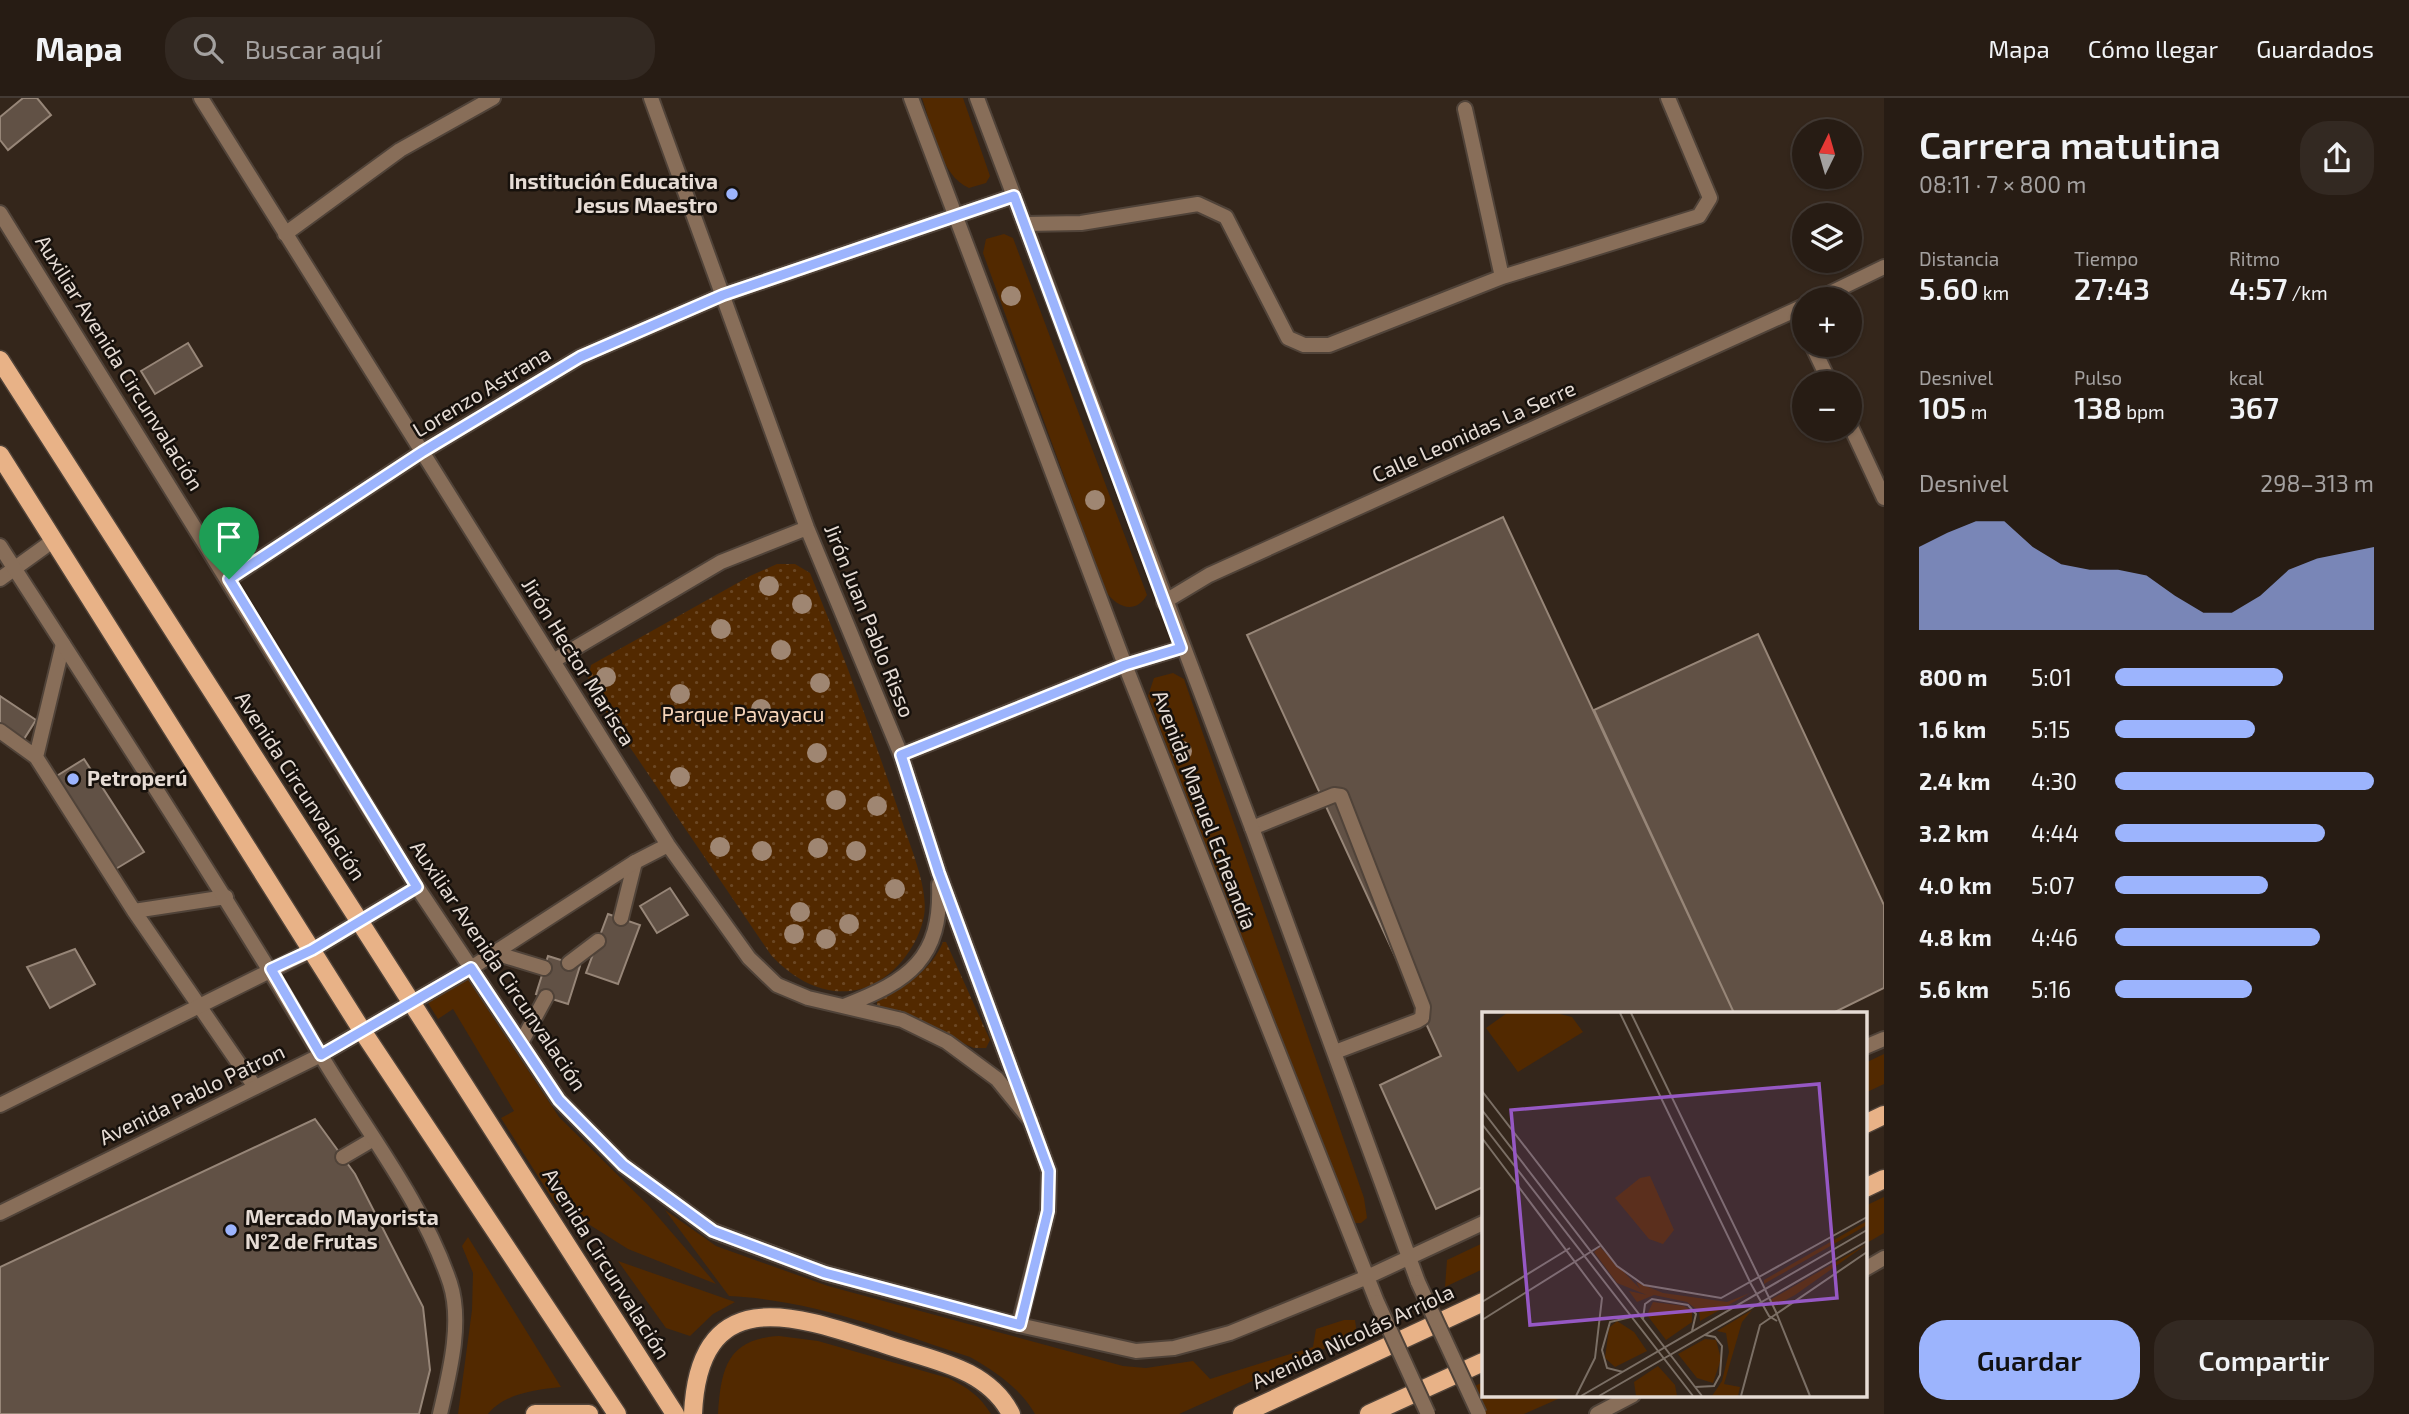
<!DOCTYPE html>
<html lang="es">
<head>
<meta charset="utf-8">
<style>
	:root { --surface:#271c14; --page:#332922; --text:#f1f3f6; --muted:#a4a1a0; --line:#433a34; --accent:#9cb4fd }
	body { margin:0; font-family:"Exo 2",sans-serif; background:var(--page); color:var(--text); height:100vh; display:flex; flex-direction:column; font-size:26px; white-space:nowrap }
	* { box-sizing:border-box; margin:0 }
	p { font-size:23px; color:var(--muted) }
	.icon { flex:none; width:38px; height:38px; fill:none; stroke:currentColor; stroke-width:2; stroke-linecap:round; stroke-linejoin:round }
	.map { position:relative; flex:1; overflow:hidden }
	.sheet { display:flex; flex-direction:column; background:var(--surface); width:525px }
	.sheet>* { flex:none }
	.needle { width:46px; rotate:5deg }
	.fabs { position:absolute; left:1792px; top:21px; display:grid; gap:14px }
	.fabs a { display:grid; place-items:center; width:70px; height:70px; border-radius:50%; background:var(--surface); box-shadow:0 2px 5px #0004,0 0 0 2px var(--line); font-size:35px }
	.pin { position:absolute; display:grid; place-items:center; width:60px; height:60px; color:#fff; margin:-72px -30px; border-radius:50% 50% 50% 0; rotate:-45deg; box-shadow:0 0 7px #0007 }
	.pin .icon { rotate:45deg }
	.round { display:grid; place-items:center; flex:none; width:74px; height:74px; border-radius:28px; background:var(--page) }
	.summary { display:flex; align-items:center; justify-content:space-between; height:119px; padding:0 35px }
	h1 { font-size:38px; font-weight:600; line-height:52px }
	.stats { display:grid; grid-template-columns:repeat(3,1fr); gap:10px; height:119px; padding:7px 35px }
	.stats div { display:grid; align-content:center }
	.stats b { font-size:30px; font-weight:600 }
	.stats small { font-size:19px; font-weight:400 }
	.stats p { font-size:19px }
	.chart { height:196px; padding:14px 35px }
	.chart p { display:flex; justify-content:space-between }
	.chart svg { width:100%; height:126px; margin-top:7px; fill:var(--accent); opacity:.7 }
	.cta { display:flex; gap:14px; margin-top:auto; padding:14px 35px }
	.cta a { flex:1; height:80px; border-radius:28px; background:var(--accent); color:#111; font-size:28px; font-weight:600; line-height:80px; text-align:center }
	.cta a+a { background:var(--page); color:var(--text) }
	ul { padding:0 35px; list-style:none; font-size:23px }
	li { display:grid; grid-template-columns:112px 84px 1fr; align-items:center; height:52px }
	li i { height:18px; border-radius:9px; background:var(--accent) }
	header { display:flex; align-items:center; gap:42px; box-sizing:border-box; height:98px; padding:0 35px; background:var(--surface); border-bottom:2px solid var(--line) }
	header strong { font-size:33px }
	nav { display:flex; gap:38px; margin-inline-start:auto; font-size:24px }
	.search { width:490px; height:63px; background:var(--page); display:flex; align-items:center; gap:18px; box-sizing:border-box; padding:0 24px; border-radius:28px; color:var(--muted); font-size:26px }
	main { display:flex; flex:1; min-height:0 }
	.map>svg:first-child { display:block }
</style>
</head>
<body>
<header>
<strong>Mapa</strong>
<div class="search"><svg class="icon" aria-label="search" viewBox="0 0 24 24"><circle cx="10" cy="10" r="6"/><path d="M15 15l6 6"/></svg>Buscar aquí</div>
<nav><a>Mapa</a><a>Cómo llegar</a><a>Guardados</a></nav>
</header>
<main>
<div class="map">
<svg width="1884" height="1316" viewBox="0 0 1884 1316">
	<defs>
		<pattern id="park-dots" width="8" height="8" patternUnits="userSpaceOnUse" patternTransform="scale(1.75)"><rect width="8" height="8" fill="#522900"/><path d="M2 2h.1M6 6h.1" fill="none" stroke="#6b4724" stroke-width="1.8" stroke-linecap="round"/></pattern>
	</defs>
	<rect width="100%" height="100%" fill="#34261b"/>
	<path fill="#522900" d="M922 0H963L990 78 986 85 969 90C940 78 932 28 922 0Z
		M1004 136 1013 140 1147 497C1135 517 1117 509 1106 494L983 155 986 141Z
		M1173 575 1184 581 1364 1100 1367 1120 1361 1125H1348L1338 1110 1148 598 1154 580Z
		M467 880 559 1019 648 1107 716 1186 628 1151 555 1105 501 1020 514 1013 453 911 438 921 428 905Z
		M1884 956V986L1865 995V965Z
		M1884 1099V1135L1865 1146V1108Z
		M665 1112 716 1148 828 1188 1123 1268 1146 1270 1193 1263 1210 1281 1313 1249 1316 1231 1344 1222H1355L1357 1236 1179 1316H1035C1020 1290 996 1274 970 1259 891 1233 814 1202 729 1198Z
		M468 1139 561 1289C535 1292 505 1295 488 1316H458L472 1212 473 1175 462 1148Z
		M1483 1145V1171L1445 1189 1447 1162Z
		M618 1163 735 1204 713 1216 690 1238 666 1230Z
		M779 1238 818 1243 948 1280C967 1289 980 1298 991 1316H718C721 1271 727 1241 779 1238Z
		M1483 1284V1297H1567L1524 1316H1486L1475 1288Z"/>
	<path fill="url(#park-dots)" d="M777 466H795L810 475C843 555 873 637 901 720 909 746 929 790 924 818 918 850 892 882 861 891 826 900 794 882 771 857L587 586 591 567 750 478Z
		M943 844H946L990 942 986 950H974L877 908V902C904 891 932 871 943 844Z"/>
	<path fill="#615145" stroke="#978678" stroke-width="2" d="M23 0H37L51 17 8 52 0 42V19Z
		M188 245 202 268 155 296 141 273Z
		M1503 419 1734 915H1483V1089L1436 1111 1380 987 1441 958 1247 537Z
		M1758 536 1884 807V890L1833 915H1734L1594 612Z
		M0 598 36 622 24 641 0 625Z
		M84 661 144 754 114 772 55 679Z
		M670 790 688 817 657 835 640 808Z
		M608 816 640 827 618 886 586 875Z
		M75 851 95 886 50 910 27 869Z
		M548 858 580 868 568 906 536 896Z
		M315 1021 355 1076 423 1209 430 1272 419 1316H0V1169Z"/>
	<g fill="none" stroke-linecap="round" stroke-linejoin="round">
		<defs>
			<path id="service" d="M1465 11 1502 179
				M1025 126 1081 125 1198 106 1226 119 1288 240 1304 247H1329L1502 179 1699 118 1710 100 1668 0
				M0 633 36 659 134 813 255 989
				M36 659 63 546
				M1252 730 1334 697 1341 698 1423 909 1422 920 1417 923 1335 954
				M134 813 226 799
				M621 820 635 764
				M495 855 544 870
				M569 865 598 843
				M521 945 546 899"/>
			<path id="pedestrian" d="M343 1059 372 1042"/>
			<path id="minor" d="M201 0 668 747 749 860 777 887 808 900 902 922 947 944 997 981 1031 1023
				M651 0 807 430 901 657 939 775 1049 1073 1048 1113 1019 1227
				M285 136 400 52 493 0
				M1818 201 1884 169
				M1796 212 1804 231
				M1812 247 1830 285
				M1850 327 1884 400
				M0 481 54 442
				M229 481 422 354 580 259 723 197 1014 98
				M1164 504 1209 477 1804 208
				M553 563 721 464 807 430
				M901 657 1125 567 1181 550
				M471 870 635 764 668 747
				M844 908C909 883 942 861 939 786"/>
			<path id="tertiary" d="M911 0 1125 567 1377 1204
				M977 0 1252 730 1418 1184
				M0 115 417 789 559 1002 623 1067 713 1133 825 1175 1019 1227 1136 1253 1174 1250 1230 1235 1365 1180 1483 1125
				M0 448C110 619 221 790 325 964 368 1035 423 1105 450 1185 463 1225 449 1277 440 1316
				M1865 949 1884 941
				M0 1007 312 852 417 789
				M0 1115 321 957 471 870
				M1865 1171 1884 1160
				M1597 1316 1633 1297"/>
			<path id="primary" d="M0 262 675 1316
				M0 357 363 934 617 1316
				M1865 1026 1884 1017
				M1865 1090 1884 1081
				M535 1316H589
				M693 1316C699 1181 798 1218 884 1246 930 1262 987 1269 1011 1316
				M1242 1316 1483 1204
				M1369 1316 1483 1264"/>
		</defs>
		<use href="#service" stroke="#504339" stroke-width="18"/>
		<use href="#pedestrian" stroke="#504339" stroke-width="18"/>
		<use href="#minor" stroke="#504339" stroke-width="18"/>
		<use href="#tertiary" stroke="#504339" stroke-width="18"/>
		<use href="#primary" stroke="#504339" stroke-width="21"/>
		<use href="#service" stroke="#886e59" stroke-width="14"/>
		<use href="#pedestrian" stroke="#886e59" stroke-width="14"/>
		<use href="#minor" stroke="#886e59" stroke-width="14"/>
		<use href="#tertiary" stroke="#886e59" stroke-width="14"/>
		<use href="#primary" stroke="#e8b287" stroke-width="18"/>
		<defs>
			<path id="tertiary-bridge" d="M1418 1184 1479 1316
				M1377 1204 1428 1316"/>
		</defs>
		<use href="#tertiary-bridge" stroke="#504339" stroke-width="18" stroke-linecap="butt"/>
		<use href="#tertiary-bridge" stroke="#886e59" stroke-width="14"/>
	</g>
	<g fill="#9f8672">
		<circle cx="1011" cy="198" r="10"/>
		<circle cx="1095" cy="402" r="10"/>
		<circle cx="769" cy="488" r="10"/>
		<circle cx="802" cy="506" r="10"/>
		<circle cx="721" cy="531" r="10"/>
		<circle cx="781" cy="552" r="10"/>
		<circle cx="606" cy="579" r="10"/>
		<circle cx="820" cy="585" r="10"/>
		<circle cx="680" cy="596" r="10"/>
		<circle cx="761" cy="611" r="10"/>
		<circle cx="1182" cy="653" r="10"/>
		<circle cx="817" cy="655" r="10"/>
		<circle cx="680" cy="679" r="10"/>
		<circle cx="836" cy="702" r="10"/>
		<circle cx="877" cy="708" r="10"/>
		<circle cx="720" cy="749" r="10"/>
		<circle cx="818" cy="750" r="10"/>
		<circle cx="762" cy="753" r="10"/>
		<circle cx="856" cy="753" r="10"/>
		<circle cx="895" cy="791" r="10"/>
		<circle cx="800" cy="814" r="10"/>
		<circle cx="849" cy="826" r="10"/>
		<circle cx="794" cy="836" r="10"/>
		<circle cx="826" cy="841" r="10"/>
	</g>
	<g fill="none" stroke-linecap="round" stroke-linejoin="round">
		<defs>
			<path id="route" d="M1014 98 1181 550 1125 567 901 657 939 775 1049 1073 1048 1113 1020 1227 825 1175 713 1133 623 1067 559 1002 471 870 321 957 271 871 312 852 417 789 229 481 422 354 580 259 723 197Z"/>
		</defs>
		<use href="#route" stroke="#fff" stroke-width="14"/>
		<use href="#route" stroke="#9cb4fd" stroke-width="9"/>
	</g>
	<g fill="#9cb4fd" stroke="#17110c" stroke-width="2.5">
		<circle cx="732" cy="96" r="7"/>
		<circle cx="73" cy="681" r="7"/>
		<circle cx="231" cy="1132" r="7"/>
	</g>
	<g text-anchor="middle" stroke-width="5" stroke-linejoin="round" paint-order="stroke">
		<g font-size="21" font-weight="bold" fill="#e6dcd5" stroke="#17110c" text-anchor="start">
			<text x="718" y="91" text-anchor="end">Institución Educativa<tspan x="718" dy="24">Jesus Maestro</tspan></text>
			<text x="87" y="688">Petroperú</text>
			<text x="245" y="1127">Mercado Mayorista<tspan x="245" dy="24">N°2 de Frutas</tspan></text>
		</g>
		<g font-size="21" fill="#e6dcd5" stroke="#17110c">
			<text transform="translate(119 265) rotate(58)" y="7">Auxiliar Avenida Circunvalación</text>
			<text transform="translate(482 294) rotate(-31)" y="7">Lorenzo Astrana</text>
			<text transform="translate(1474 334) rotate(-24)" y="7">Calle Leonidas La Serre</text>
			<text transform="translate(869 523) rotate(68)" y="7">Jirón Juan Pablo Risso</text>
			<text transform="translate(578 564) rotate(58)" y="7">Jirón Hector Marisca</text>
			<text transform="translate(300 688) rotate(57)" y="7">Avenida Circunvalación</text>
			<text transform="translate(1204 712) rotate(69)" y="7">Avenida Manuel Echeandía</text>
			<text transform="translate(498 868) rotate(56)" y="7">Auxiliar Avenida Circunvalación</text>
			<text transform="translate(192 997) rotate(-26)" y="7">Avenida Pablo Patron</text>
			<text transform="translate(606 1166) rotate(58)" y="7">Avenida Circunvalación</text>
			<text transform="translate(1353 1239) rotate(-25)" y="7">Avenida Nicolás Arriola</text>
		</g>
		<g font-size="21" fill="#f7d5ba" stroke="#17110c">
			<text x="743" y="624">Parque Pavayacu</text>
		</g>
	</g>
	<g transform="translate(1482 914)">
		<rect width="385" height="385" fill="#34261b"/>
		<path d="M385 209V213L282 272V268ZM385 232 313 283 292 294 288 288ZM118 235 158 277 154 270 181 281 245 290 268 281 218 309 217 299 205 290 172 283 155 290 147 279 165 283 135 271 112 240ZM171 290 202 294 210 299V310L184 328 165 303ZM270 298 260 310 242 372 258 375 256 384H230L240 369 247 340 244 321 235 319ZM135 309 152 320 165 339 133 355 123 346 127 316ZM223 327 234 328 239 347 231 371 215 366 196 342ZM176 354 193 373 195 384H154L152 370Z" fill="#522900"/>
		<path d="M25 1 78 2 90 5 101 20 36 60 4 16ZM168 164 192 218 181 232 167 227 133 186 158 166Z" fill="#522900"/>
		<path fill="none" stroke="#7b6f65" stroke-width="2" d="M138 1 269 272 287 304 295 309M149 1 294 300 328 384M0 79 135 254 162 273 239 286 385 205M0 98 220 384M0 112 211 384M0 126 120 286 113 346 94 384M0 290 88 236M161 307 163 292 170 287 206 293 214 302 210 319M0 308 118 234M141 360 125 356 120 338 128 310 149 305M213 375 232 374 238 363 240 334 233 325 223 323M99 384 385 218M117 384 385 229M259 384 278 313 385 240"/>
		<path fill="#9658c4" fill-opacity="0.15" stroke="#9658c4" stroke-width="3.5" d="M337 72 355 286 48 313 29 98Z"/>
		<rect width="385" height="385" fill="none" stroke="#e6dcd5" stroke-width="3.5"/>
	</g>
</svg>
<div class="fabs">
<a><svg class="needle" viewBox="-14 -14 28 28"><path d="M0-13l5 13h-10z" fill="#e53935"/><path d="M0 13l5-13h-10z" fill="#a4a1a0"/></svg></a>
<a><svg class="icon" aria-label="layers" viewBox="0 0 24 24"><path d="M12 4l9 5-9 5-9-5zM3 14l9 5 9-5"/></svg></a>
<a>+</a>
<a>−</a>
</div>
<div class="pin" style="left:229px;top:481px;background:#1e9e55"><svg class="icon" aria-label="arrive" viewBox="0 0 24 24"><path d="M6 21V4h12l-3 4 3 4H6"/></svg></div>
</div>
<section class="sheet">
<div class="summary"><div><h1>Carrera matutina</h1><p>08:11 · 7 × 800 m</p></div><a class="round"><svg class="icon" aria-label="share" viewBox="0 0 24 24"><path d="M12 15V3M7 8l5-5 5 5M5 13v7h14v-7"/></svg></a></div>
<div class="stats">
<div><p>Distancia</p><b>5.60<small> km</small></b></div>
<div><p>Tiempo</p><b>27:43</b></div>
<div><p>Ritmo</p><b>4:57<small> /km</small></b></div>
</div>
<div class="stats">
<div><p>Desnivel</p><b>105<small> m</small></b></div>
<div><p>Pulso</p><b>138<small> bpm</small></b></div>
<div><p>kcal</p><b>367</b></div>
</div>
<div class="chart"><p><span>Desnivel</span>298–313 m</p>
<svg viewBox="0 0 160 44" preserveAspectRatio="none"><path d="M0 44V15L10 10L20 6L30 6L40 15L50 21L60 23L70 23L80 25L90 32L100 38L110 38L120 32L130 23L140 19L150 17L160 15V44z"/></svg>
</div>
<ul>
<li><b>800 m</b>5:01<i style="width:65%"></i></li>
<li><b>1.6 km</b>5:15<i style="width:54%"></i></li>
<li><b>2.4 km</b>4:30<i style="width:100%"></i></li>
<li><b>3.2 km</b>4:44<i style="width:81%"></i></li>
<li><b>4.0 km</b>5:07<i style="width:59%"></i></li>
<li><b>4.8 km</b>4:46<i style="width:79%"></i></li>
<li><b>5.6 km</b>5:16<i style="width:53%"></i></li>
</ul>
<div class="cta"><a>Guardar</a><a>Compartir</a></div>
</section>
</main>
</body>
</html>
